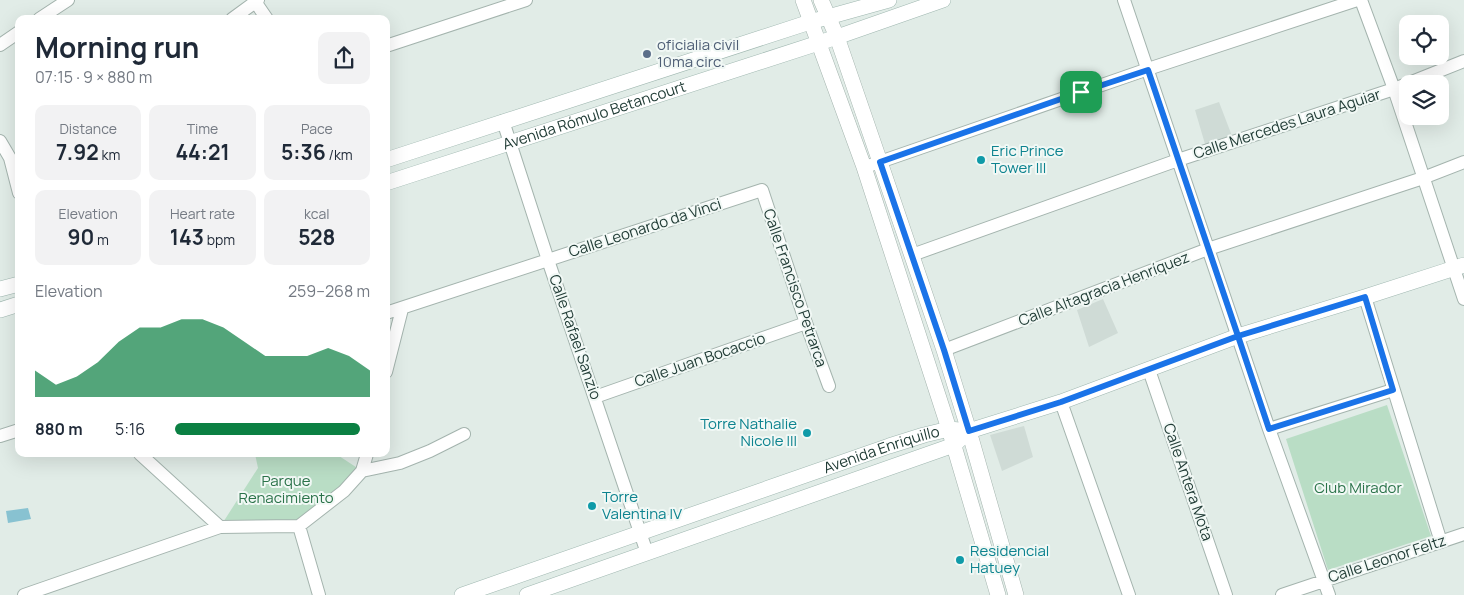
<!DOCTYPE html>
<html lang="en">
<head>
<meta charset="utf-8">
<style>
	:root { --surface:#fff; --page:#f2f2f3; --text:#1f2937; --muted:#747a83; --accent:#0b8043 }
	body { margin:0; font-family:Manrope,sans-serif; background:var(--page); color:var(--text); height:100vh; display:flex; flex-direction:column; font-size:19px; white-space:nowrap }
	* { box-sizing:border-box; margin:0 }
	p { font-size:16px; color:var(--muted) }
	.icon { flex:none; width:28px; height:28px; fill:none; stroke:currentColor; stroke-width:2; stroke-linecap:round; stroke-linejoin:round }
	.map { position:relative; flex:1; overflow:hidden }
	.details { position:absolute; left:15px; top:15px; width:375px; height:442px; display:flex; flex-direction:column; background:var(--surface); border-radius:10px; box-shadow:0 5px 20px #0002 }
	.details>* { flex:none }
	.buttons { position:absolute; left:1399px; top:15px; display:grid; gap:10px }
	.buttons a { display:grid; place-items:center; width:50px; height:50px; border-radius:10px; background:var(--surface); box-shadow:0 5px 20px #0002; font-size:25px }
	.pin { position:absolute; display:grid; place-items:center; width:42px; height:42px; color:#fff; margin:-21px; border-radius:10px; box-shadow:0 2px 8px #0006 }
	.round { display:grid; place-items:center; flex:none; width:52px; height:52px; border-radius:10px; background:var(--page) }
	.headline { display:flex; align-items:center; justify-content:space-between; height:85px; padding:0 20px }
	h1 { font-size:28px; font-weight:700; line-height:38px }
	.figures { display:grid; grid-template-columns:repeat(3,1fr); gap:8px; height:85px; padding:5px 20px }
	.figures div { display:grid; align-content:center; border-radius:10px; background:var(--page); text-align:center }
	.figures b { font-size:21px; font-weight:700 }
	.figures small { font-size:14px; font-weight:400 }
	.figures p { font-size:14px }
	.chart { height:140px; padding:10px 20px }
	.chart p { display:flex; justify-content:space-between }
	.chart svg { width:100%; height:90px; margin-top:5px; fill:var(--accent); opacity:.7 }
	ul { padding:0 20px; list-style:none; font-size:16px }
	li { display:grid; grid-template-columns:80px 60px 1fr; align-items:center; height:38px }
	li i { height:12px; border-radius:6px; background:var(--accent) }
	.map>svg:first-child { display:block }
</style>
</head>
<body>
<div class="map">
<svg width="1464" height="595" viewBox="0 0 1464 595">
	<rect width="100%" height="100%" fill="#e1ece7"/>
	<path fill="#cfdbd6" d="M1219 102 1232 136 1205 144 1195 110Z
		M1103 299 1118 333 1089 347 1077 310Z
		M1024 426 1033 457 1002 471 990 435Z"/>
	<path fill="#b9ddc5" d="M1387 405 1431 536 1328 570 1286 439Z
		M255 454H336L362 471 299 526 220 527 258 468Z"/>
	<path fill="#88c2d1" d="M28 508 31 519 8 523 6 511Z"/>
	<g fill="none" stroke-linecap="round" stroke-linejoin="round">
		<defs>
			<path id="minor" d="M254 0 267 19
				M1124 0 1269 429 1329 595
				M1361 0 1394 89 1464 299
				M39 19 68 0
				M232 19 258 0
				M0 45 19 32
				M386 46 526 0
				M503 121 548 260 647 553
				M0 141 10 158 19 193
				M871 165 1148 69 1357 0
				M912 255 1178 160 1394 89 1464 61
				M1365 297 1441 542
				M386 313 762 190 806 323 829 386
				M944 350 1208 249 1423 178 1464 162
				M1149 370 1226 595
				M386 372 402 309
				M595 397 806 323
				M1061 402 1129 595
				M1269 429 1393 390
				M0 436 19 430
				M140 454 220 527
				M362 471 367 454
				M299 526 319 595
				M24 595 220 527 299 526 344 491 362 471 400 463 430 451 464 434
				M1282 595 1464 534"/>
			<path id="tertiary" d="M803 0 864 167 949 429 998 595
				M821 0 837 37 880 162 944 350 969 431 1016 595"/>
			<g id="secondary">
				<path d="M386 160 810 22 889 0"/>
				<path id="s1" d="M386 183 837 37 943 0"/>
				<path d="M0 289 19 284"/>
				<path d="M0 310 19 304"/>
				<path id="s2" d="M462 595 889 446 924 435 949 429 969 431 1061 402 1238 336 1365 297 1464 265"/>
				<path d="M527 595 954 445 969 431"/>
			</g>
		</defs>
		<use href="#minor" stroke="#a4b4ae" stroke-width="14"/>
		<use href="#tertiary" stroke="#a4b4ae" stroke-width="16"/>
		<use href="#secondary" stroke="#9fb7b0" stroke-width="16"/>
		<use href="#minor" stroke="#fff" stroke-width="12"/>
		<use href="#tertiary" stroke="#fff" stroke-width="15"/>
		<use href="#secondary" stroke="#fff" stroke-width="15"/>
	</g>
	<g fill="none" stroke-linecap="round" stroke-linejoin="round">
		<defs>
			<path id="route" d="M1081 92 880 162 944 350 969 431 1061 402 1238 336 1269 429 1393 390 1365 297 1238 336 1148 70 1081 92"/>
		</defs>
		<use href="#route" stroke="#fff" stroke-width="10"/>
		<use href="#route" stroke="#1a73e8" stroke-width="6"/>
	</g>
	<circle fill="#5c6f8a" stroke="#f1f8f5" stroke-width="2" cx="647" cy="54" r="5"/>
	<g fill="#0f9aa8" stroke="#f1f8f5" stroke-width="2">
		<circle cx="981" cy="160" r="5"/>
		<circle cx="807" cy="433" r="5"/>
		<circle cx="592" cy="506" r="5"/>
		<circle cx="960" cy="560" r="5"/>
	</g>
	<g text-anchor="middle" stroke-width="4" stroke-linejoin="round" paint-order="stroke">
		<g font-size="15" fill="#4e5e75" stroke="#f1f8f5" text-anchor="start">
			<text x="657" y="50">oficialia civil<tspan x="657" dy="17">10ma circ.</tspan></text>
		</g>
		<g font-size="15" fill="#213c36" stroke="#f1f8f5">
			<text dy="5" stroke="none"><textPath href="#s1" startOffset="219">Avenida Rómulo Betancourt</textPath></text>
			<text transform="translate(1287 124) rotate(-18)" y="5">Calle Mercedes Laura Aguiar</text>
			<text transform="translate(645 228) rotate(-18)" y="5">Calle Leonardo da Vinci</text>
			<text transform="translate(795 288) rotate(71)" y="5">Calle Francisco Petrarca</text>
			<text transform="translate(1104 289) rotate(-21)" y="5">Calle Altagracia Henríquez</text>
			<text transform="translate(575 337) rotate(71)" y="5">Calle Rafael Sanzio</text>
			<text transform="translate(700 360) rotate(-19)" y="5">Calle Juan Bocaccio</text>
			<text dy="5" stroke="none"><textPath href="#s2" startOffset="444">Avenida Enriquillo</textPath></text>
			<text transform="translate(1188 482) rotate(71)" y="5">Calle Antera Mota</text>
			<text transform="translate(1387 559) rotate(-18)" y="5">Calle Leonor Feltz</text>
		</g>
		<g font-size="15" fill="#0d838f" stroke="#f1f8f5" text-anchor="start">
			<text x="991" y="156">Eric Prince<tspan x="991" dy="17">Tower III</tspan></text>
			<text x="797" y="429" text-anchor="end">Torre Nathalie<tspan x="797" dy="17">Nicole III</tspan></text>
			<text x="602" y="502">Torre<tspan x="602" dy="17">Valentina IV</tspan></text>
			<text x="970" y="556">Residencial<tspan x="970" dy="17">Hatuey</tspan></text>
		</g>
		<g font-size="15" fill="#2b734a" stroke="#f1f8f5">
			<text x="286" y="486">Parque<tspan x="286" dy="17">Renacimiento</tspan></text>
			<text x="1358" y="493">Club Mirador</text>
		</g>
	</g>
</svg>
<div class="buttons">
<a><svg class="icon" aria-label="locate" viewBox="0 0 24 24"><circle cx="12" cy="12" r="6"/><path d="M12 2v4M12 18v4M2 12h4M18 12h4"/></svg></a>
<a><svg class="icon" aria-label="layers" viewBox="0 0 24 24"><path d="M12 4l9 5-9 5-9-5zM3 14l9 5 9-5"/></svg></a>
</div>
<div class="pin" style="left:1081px;top:92px;background:#1e9e55"><svg class="icon" aria-label="arrive" viewBox="0 0 24 24"><path d="M6 21V4h12l-3 4 3 4H6"/></svg></div>
<section class="details">
<div class="headline"><div><h1>Morning run</h1><p>07:15 · 9 × 880 m</p></div><a class="round"><svg class="icon" aria-label="share" viewBox="0 0 24 24"><path d="M12 15V3M7 8l5-5 5 5M5 13v7h14v-7"/></svg></a></div>
<div class="figures">
<div><p>Distance</p><b>7.92<small> km</small></b></div>
<div><p>Time</p><b>44:21</b></div>
<div><p>Pace</p><b>5:36<small> /km</small></b></div>
</div>
<div class="figures">
<div><p>Elevation</p><b>90<small> m</small></b></div>
<div><p>Heart rate</p><b>143<small> bpm</small></b></div>
<div><p>kcal</p><b>528</b></div>
</div>
<div class="chart"><p><span>Elevation</span>259–268 m</p>
<svg viewBox="0 0 160 44" preserveAspectRatio="none"><path d="M0 44V31L10 38L20 34L30 27L40 17L50 10L60 10L70 6L80 6L90 10L100 17L110 24L120 24L130 24L140 20L150 24L160 31V44z"/></svg>
</div>
<ul>
<li><b>880 m</b>5:16<i style="width:95%"></i></li>
</ul>
</section>
</div>
</body>
</html>
